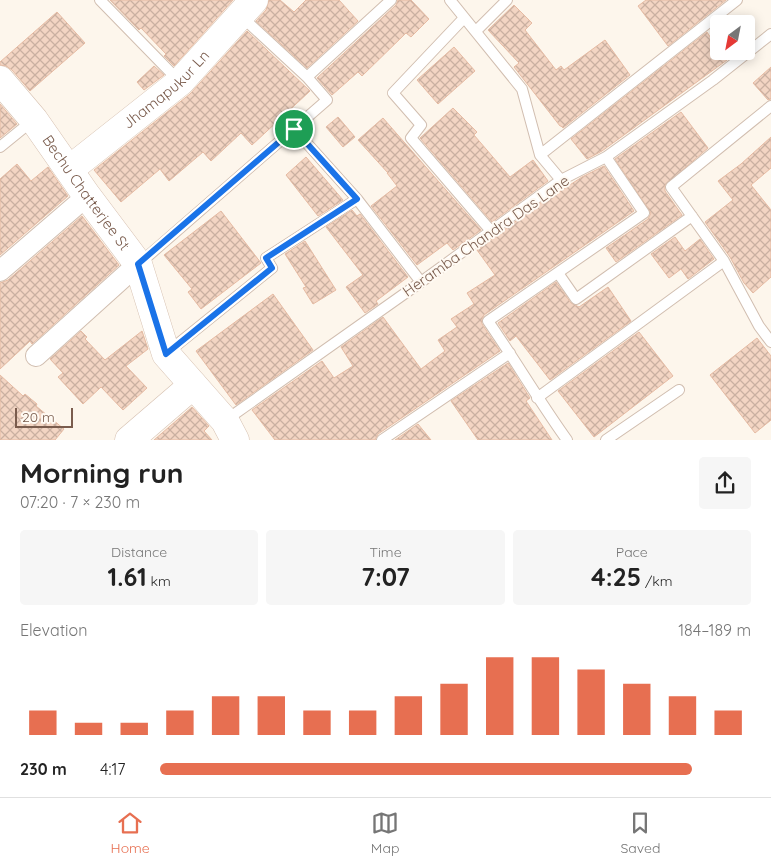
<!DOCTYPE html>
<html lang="en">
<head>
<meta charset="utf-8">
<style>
	:root { --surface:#fff; --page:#f6f6f6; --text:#222; --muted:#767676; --line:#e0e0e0; --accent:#e76f51 }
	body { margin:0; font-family:Quicksand,sans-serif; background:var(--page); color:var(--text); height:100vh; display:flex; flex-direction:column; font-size:19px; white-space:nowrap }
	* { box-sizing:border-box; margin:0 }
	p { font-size:16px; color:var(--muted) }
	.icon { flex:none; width:28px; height:28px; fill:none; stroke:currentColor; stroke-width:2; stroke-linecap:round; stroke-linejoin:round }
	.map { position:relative; height:440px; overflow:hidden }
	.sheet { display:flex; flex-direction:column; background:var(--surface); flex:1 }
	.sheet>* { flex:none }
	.needle { width:32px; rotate:212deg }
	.buttons { position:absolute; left:710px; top:15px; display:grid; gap:10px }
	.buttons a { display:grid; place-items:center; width:45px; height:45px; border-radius:5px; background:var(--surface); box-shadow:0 2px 12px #0003; font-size:25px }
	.scale { position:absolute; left:15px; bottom:12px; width:58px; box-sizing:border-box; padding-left:5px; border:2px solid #7a5c4d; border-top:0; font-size:14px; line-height:18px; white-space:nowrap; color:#7a5c4d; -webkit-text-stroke:4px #fffaf3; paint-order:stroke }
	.pin { position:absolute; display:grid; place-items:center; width:42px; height:42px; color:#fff; margin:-21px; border:2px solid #fff; border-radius:50%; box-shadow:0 1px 5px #0007 }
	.round { display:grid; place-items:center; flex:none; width:52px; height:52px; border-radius:5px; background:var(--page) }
	.headline { display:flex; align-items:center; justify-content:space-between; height:85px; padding:0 20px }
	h1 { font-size:28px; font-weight:700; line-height:38px }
	.stats { display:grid; grid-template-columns:repeat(3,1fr); gap:8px; height:85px; padding:5px 20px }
	.stats div { display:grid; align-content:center; border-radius:5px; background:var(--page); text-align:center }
	.stats b { font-size:25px; font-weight:700 }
	.stats small { font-size:14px; font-weight:400 }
	.stats p { font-size:14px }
	.chart { height:140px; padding:10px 20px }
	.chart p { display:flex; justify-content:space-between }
	.chart svg { width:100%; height:90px; margin-top:5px; stroke:var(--accent); stroke-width:6 }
	ul { padding:0 20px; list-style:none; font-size:16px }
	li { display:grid; grid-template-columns:80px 60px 1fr; align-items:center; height:38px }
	li i { height:12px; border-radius:6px; background:var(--accent) }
	.dock { display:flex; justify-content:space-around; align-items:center; height:70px; border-top:1px solid var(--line); background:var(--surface); font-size:14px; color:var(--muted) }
	.dock a { display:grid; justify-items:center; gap:2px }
	.dock .current { color:var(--accent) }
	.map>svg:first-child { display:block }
</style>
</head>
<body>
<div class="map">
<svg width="771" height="440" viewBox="0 0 771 440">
	<defs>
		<pattern id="building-cross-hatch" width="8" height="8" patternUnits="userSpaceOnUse" patternTransform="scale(1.25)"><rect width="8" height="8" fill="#f3d5c3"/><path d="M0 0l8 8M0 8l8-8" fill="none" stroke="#cab0a1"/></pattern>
	</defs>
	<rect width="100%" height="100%" fill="#fdf6ec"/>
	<path fill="url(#building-cross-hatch)" stroke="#e6bba3" d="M110 0H233L174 66 164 56 166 54 141 28 139 30Z
		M269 0H280L294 12 306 0H339L358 21 307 68 256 21 266 10Z
		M398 0H411L429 19 411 37 406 33 362 76 358 72 332 95 317 78 396 5Z
		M646 0H726L668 46 638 6Z
		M514 5 532 23 525 30 556 70 561 66 564 70 605 40 630 75 563 128 561 126H560L514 67 519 63 488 30Z
		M57 12 85 43 30 91 12 70 6 66 0 65V62Z
		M247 31 310 91 252 145 241 133 211 161 203 152 169 181 160 169 121 202 94 170 190 94Z
		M707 32 719 51 727 60 602 151 587 159 571 139Z
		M454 47 475 71 438 104 417 80Z
		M154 66 164 75 144 90 137 82Z
		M771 67V99L768 100 753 83Z
		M0 104 17 124 0 138Z
		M453 108 477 132 474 135 510 177 533 160 548 181 492 222 420 138Z
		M681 112 708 148 665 185V191L682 215 616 262 606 248 648 219 651 213 615 159Z
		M338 117 355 137 343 147 326 127Z
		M383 118 481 230 453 250 447 243 417 265 371 206 397 186 387 173H388L358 140Z
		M771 137V168L751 185 771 210V277L753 293 744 283 730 257 705 222 733 200 718 181 741 164Z
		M306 157 343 200 318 216 286 175Z
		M17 164 31 181 48 167 68 196 0 255V179Z
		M604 166 634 211 484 315 482 319V324L500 351 378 434 375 440H275L252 410 322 361 334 378 353 366 341 347 383 317 421 369 445 351 438 340 457 327 451 319 474 304 467 293 495 275 477 250 558 190 559 192 582 177Z
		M352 210 357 216 360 214 408 277 376 301 378 304 365 313 346 287 363 275 326 227Z
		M221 211 261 263 201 309 188 292 192 289 164 255Z
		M82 216 119 265 32 344 30 341 0 369V283L8 280Z
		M675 237 685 251 700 239 714 259 688 279 681 269 669 278 651 254Z
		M305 241 336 290 313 304 303 288 306 287 285 254Z
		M556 282 571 303 579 307 608 287 631 321 550 380 516 336 510 341 498 323Z
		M273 294 313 350 236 405 196 351Z
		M81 331 87 337 85 339 105 360 142 331 148 349 126 366 147 388 123 410 101 387 83 404 58 377 63 373 50 359Z
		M639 332 673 376 594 437 558 391Z
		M757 338 771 356V420L755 433 710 375Z
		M508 363 530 398 526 401 552 440H478L451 401Z
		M0 375 23 396 25 394 37 404 36 406 64 429 55 440H0Z
		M192 407 209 426 204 431 212 440H154Z
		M418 424 431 440H395Z"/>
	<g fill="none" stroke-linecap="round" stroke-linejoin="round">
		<defs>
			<path id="lane" d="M100 0 179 81
				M450 0 522 89 540 155 561 180
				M464 18 393 93 421 125 411 138 491 231
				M476 31 507 0
				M307 77 391 0
				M771 106 671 187 724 261 759 326 771 342
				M294 129 357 199 421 282
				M0 147 32 121
				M540 155 737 0
				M140 263 327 100 307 77 241 16
				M558 273 576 299 692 216
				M168 352 272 268 266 258 357 199
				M537 398 724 261
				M226 420 421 282 561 180 606 157 713 80 771 34
				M382 440 510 353
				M567 440C539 401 515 360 488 321L644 213 606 157
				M606 440 679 390"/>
			<path id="street" d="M0 271 87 196
				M36 356 138 264"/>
			<g id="secondary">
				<path id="s1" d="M0 80 34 120 87 196 138 264 166 354 225 421 235 440"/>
				<path id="s2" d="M70 169 180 82 254 0"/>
				<path d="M129 440 193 385"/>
			</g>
		</defs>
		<use href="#lane" stroke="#d1beb0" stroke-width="12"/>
		<use href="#street" stroke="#d1beb0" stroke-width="22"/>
		<use href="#secondary" stroke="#d6c0b0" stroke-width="29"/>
		<use href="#lane" stroke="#fff" stroke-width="10"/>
		<use href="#street" stroke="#fff" stroke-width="20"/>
		<use href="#secondary" stroke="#fff" stroke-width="28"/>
	</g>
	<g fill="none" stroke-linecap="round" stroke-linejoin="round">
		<defs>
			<path id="route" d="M294 129 357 199 266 258 272 268 166 354 138 264Z"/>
		</defs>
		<use href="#route" stroke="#fff" stroke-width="10"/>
		<use href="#route" stroke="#1a73e8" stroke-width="6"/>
	</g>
	<g text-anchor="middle" stroke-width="4" stroke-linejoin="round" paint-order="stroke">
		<g font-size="15" fill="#7a5c4d" stroke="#fffaf3">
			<text dy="5" stroke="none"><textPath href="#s2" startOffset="125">Jhamapukur Ln</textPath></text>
			<text dy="5" stroke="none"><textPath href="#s1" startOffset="142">Bechu Chatterjee St</textPath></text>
			<text transform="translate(486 236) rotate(-35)" y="5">Heramba Chandra Das Lane</text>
		</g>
	</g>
</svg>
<div class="buttons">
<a><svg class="needle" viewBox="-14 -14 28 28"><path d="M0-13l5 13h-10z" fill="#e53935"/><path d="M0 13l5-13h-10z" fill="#767676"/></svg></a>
</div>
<div class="scale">20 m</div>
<div class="pin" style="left:294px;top:129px;background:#1e9e55"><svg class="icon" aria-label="arrive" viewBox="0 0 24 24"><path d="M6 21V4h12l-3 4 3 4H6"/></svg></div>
</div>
<section class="sheet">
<div class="headline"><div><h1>Morning run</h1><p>07:20 · 7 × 230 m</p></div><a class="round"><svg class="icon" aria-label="share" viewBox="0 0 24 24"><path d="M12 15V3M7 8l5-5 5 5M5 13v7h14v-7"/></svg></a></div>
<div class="stats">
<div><p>Distance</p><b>1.61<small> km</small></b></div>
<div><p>Time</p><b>7:07</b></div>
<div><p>Pace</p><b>4:25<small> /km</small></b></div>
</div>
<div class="chart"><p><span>Elevation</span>184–189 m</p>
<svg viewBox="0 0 160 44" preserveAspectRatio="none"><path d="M5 44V32M15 44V38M25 44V38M35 44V32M45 44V25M55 44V25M65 44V32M75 44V32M85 44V25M95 44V19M105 44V6M115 44V6M125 44V12M135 44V19M145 44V25M155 44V32"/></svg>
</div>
<ul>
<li><b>230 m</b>4:17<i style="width:90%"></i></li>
</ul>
</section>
<nav class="dock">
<a class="current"><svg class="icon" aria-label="home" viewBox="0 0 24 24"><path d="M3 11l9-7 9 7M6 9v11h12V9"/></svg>Home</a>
<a><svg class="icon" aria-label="map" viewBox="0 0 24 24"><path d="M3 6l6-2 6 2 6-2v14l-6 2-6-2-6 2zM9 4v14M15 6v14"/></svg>Map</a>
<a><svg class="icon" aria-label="saved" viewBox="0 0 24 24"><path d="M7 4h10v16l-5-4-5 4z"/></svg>Saved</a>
</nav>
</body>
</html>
